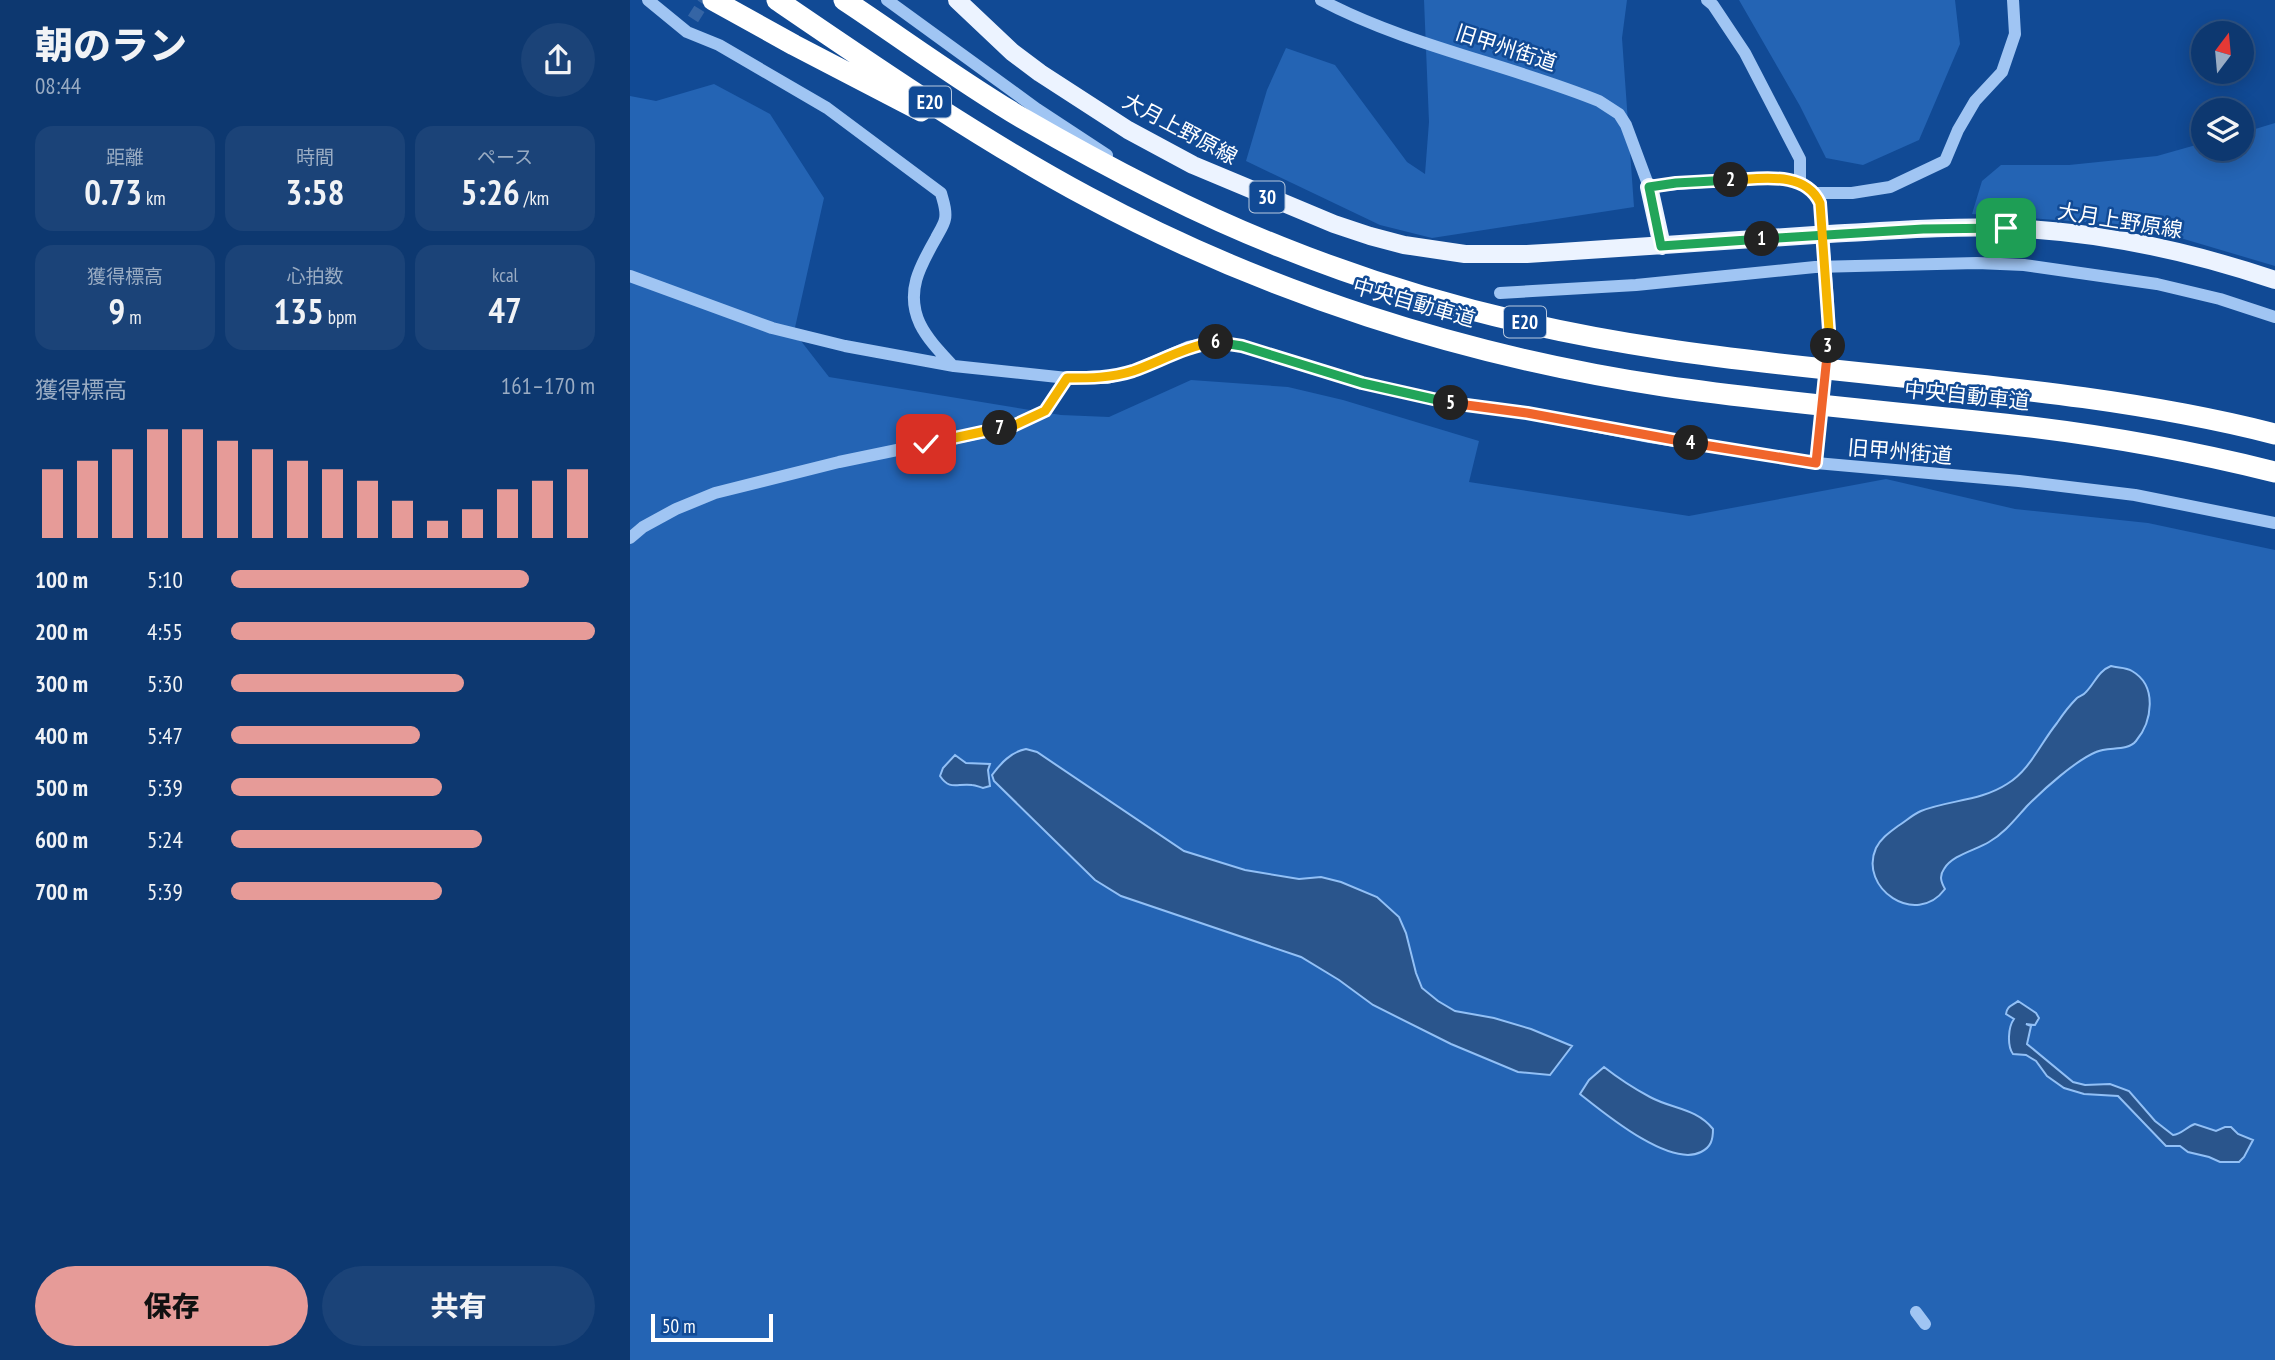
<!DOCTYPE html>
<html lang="ja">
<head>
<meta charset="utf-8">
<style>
	:root { --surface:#0d3870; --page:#1b4378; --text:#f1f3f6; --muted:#9aacc3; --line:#2d5283; --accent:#e69b98 }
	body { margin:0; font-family:"PT Sans Narrow","Noto Sans JP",sans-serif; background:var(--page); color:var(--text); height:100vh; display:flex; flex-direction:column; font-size:26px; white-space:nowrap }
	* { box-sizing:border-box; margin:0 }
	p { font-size:23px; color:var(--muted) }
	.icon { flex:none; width:38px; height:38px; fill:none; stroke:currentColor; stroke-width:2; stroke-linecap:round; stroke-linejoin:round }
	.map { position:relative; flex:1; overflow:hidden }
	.side { display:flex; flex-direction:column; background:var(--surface); width:630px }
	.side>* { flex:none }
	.needle { width:46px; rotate:16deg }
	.fabs { position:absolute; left:1561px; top:21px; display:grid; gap:14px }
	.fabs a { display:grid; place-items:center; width:63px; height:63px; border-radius:50%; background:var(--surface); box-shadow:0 4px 18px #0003,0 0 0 2px var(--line); font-size:35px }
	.scale { position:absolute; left:21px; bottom:18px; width:122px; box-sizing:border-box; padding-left:7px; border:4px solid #fff; border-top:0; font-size:19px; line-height:24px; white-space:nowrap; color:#fff; -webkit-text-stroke:5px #114a95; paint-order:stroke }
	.pin { position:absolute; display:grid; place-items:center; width:60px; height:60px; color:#fff; margin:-30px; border-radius:14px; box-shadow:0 4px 10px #0006 }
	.km { position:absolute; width:35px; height:35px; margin:-18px; border-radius:50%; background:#222; color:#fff; font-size:19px; line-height:35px; text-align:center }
	.round { display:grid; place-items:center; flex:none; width:74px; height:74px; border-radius:37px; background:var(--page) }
	.head { display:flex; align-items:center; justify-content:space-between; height:119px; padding:0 35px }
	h1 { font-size:38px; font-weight:800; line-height:52px }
	.stats { display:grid; grid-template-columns:repeat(3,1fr); gap:10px; height:119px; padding:7px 35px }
	.stats div { display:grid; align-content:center; border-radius:18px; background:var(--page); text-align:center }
	.stats b { font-size:35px; font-weight:800 }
	.stats small { font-size:19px; font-weight:400 }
	.stats p { font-size:19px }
	.chart { height:196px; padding:14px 35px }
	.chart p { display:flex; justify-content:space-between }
	.chart svg { width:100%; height:126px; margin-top:7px; stroke:var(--accent); stroke-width:6 }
	.action { display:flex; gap:14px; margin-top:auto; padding:14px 35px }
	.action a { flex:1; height:80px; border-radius:42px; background:var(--accent); color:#111; font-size:28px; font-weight:800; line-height:80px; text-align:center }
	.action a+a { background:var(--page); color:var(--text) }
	ul { padding:0 35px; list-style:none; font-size:23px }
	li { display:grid; grid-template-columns:112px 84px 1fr; align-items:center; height:52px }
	li i { height:18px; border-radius:9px; background:var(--accent) }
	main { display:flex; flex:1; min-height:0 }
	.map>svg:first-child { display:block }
</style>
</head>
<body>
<main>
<section class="side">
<div class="head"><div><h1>朝のラン</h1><p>08:44</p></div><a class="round"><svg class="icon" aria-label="share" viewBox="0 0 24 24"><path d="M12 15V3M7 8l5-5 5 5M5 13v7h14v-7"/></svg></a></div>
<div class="stats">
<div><p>距離</p><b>0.73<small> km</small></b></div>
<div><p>時間</p><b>3:58</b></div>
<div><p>ペース</p><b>5:26<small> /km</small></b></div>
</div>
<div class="stats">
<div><p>獲得標高</p><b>9<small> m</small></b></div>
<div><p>心拍数</p><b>135<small> bpm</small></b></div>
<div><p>kcal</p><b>47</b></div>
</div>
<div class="chart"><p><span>獲得標高</span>161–170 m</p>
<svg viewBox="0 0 160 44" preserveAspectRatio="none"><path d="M5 44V20M15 44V17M25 44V13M35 44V6M45 44V6M55 44V10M65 44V13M75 44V17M85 44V20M95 44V24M105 44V31M115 44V38M125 44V34M135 44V27M145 44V24M155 44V20"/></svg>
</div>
<ul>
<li><b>100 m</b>5:10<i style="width:82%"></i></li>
<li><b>200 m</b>4:55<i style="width:100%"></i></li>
<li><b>300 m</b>5:30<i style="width:64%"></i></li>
<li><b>400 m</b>5:47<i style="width:52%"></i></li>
<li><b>500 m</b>5:39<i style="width:58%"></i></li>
<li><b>600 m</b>5:24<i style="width:69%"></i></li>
<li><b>700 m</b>5:39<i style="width:58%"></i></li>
</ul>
<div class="action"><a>保存</a><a>共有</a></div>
</section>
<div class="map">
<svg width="1645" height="1360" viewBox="0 0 1645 1360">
	<rect width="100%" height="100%" fill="#114a95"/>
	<path fill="#2464b4" d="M794 0H997L992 38 1004 207 802 238 750 225 616 161 637 90 656 48 705 65 777 162 795 174 799 122Z
		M1109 0H1325L1330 44 1289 140 1233 165 1196 158 1170 106Z
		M84 84 140 114 194 198 164 332 199 377 431 415 479 417 561 380 658 387 713 400 849 441 839 482 1059 516 1256 479 1385 509 1518 523 1645 550V1360H0V96L26 101Z
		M1645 123V266L1510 226 1342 214 1352 181 1371 165H1439L1527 156 1573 143V149H1612V133Z"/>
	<path fill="#2a558c" stroke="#92c0f6" stroke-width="2" d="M1481 666C1488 668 1496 667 1502 671 1528 686 1522 722 1506 741 1497 752 1478 746 1466 752 1445 761 1414 789 1398 805 1386 818 1375 833 1359 842 1346 850 1322 855 1314 869 1309 876 1311 882 1315 889 1286 928 1228 888 1246 848 1251 838 1260 832 1268 826 1276 821 1282 815 1291 811 1319 800 1351 801 1377 784 1400 770 1410 744 1427 723 1433 714 1440 705 1447 698 1450 696 1454 695 1456 692 1465 683 1468 671 1481 666Z
		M396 749 407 752 554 851 615 870 669 879 691 877 711 882 747 897 769 917 776 933 786 973 792 988 808 1001 825 1011 864 1018 901 1029 942 1046 920 1075 888 1072 821 1044 743 1005 709 980 671 957 491 896 465 880 364 781 362 775C371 763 381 752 396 749Z
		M325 755 336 763 360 764 358 770 360 786 353 788C349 787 346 785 342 785 327 783 320 791 310 776L313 768Z
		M1388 1001 1406 1013 1409 1018 1405 1025 1396 1024 1401 1026 1397 1044 1443 1082 1455 1085 1480 1084 1499 1091 1525 1121 1543 1135C1552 1134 1556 1127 1565 1124L1586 1131 1595 1127H1601L1608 1134 1623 1140 1614 1157 1609 1162H1590L1579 1157 1558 1152 1550 1146H1536L1488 1096 1454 1094 1434 1088 1417 1076 1406 1061 1396 1055 1383 1054C1377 1046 1378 1027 1384 1019L1376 1014C1377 1006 1382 1006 1388 1001Z
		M974 1067C988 1078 1005 1089 1020 1097 1042 1109 1066 1108 1083 1129 1083 1140 1081 1147 1071 1152 1040 1168 974 1113 950 1094L959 1080Z"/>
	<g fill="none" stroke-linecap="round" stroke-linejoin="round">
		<path stroke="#3565a5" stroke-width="12" stroke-dasharray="12 6" stroke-linecap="butt" d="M63 19 75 0"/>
		<path stroke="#a0c5f3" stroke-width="12" d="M18 0 57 32 89 45 197 108 311 193C313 201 317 210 315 219 314 225 309 232 306 238 290 266 275 292 290 324 298 340 311 353 323 366
			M257 0 407 109 477 155
			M691 0C778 46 878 64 969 101L989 114 996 125 1019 187C1048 183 1077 182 1107 180 1126 179 1148 176 1167 182 1179 186 1185 192 1190 203
			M1077 0 1083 5 1115 53 1170 159V183
			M1186 193H1222L1260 187 1315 161 1328 130 1345 101 1372 72 1385 34 1383 0
			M0 276 142 328 215 346 324 366 437 378H477L503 371 558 347 585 342 612 346 732 383 817 402 897 413 1020 437 1186 463 1389 481 1505 495 1645 523
			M870 293 1006 285 1185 267 1347 263 1394 265 1527 284 1590 299 1645 317
			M1198 301 1199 330
			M0 538 13 527 46 509 85 493 209 462 383 426 415 411 437 378
			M1286 1312 1295 1324"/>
		<path stroke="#ecf3ff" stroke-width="18" d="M327 0 382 52 410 73 498 130 563 165 704 224 740 236 774 245 835 254H897C998 248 1099 240 1199 234 1258 231 1316 226 1375 228 1466 231 1559 251 1645 280
			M1019 187 1032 246"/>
		<path stroke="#fff" stroke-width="21" d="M83 0 164 45 291 111
			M147 0C248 69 350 139 458 197 637 293 834 356 1034 386 1156 404 1279 413 1401 427 1483 437 1565 452 1645 472
			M214 0C273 39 331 82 392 118 475 166 561 212 651 247 773 296 904 330 1034 349 1237 380 1445 383 1645 434"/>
		<path stroke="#a0c5f3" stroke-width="12" d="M1190 203 1198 301
			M1187 450 1199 330"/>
	</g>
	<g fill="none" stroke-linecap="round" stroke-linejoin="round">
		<defs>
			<path id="split-1" d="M1132 239 1293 229 1376 228"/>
			<path id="split-2" d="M1101 180 1046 183 1019 187 1031 246 1132 239"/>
			<path id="split-3" d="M1101 180C1131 179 1175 170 1190 203L1199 330 1198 346"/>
			<path id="split-4" d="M1061 443 1186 463 1198 346"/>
			<path id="split-5" d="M821 403 897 413 1061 443"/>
			<path id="split-6" d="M586 342 612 346 732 383 821 403"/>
			<path id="split-7" d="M370 428 383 426 415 411 437 378C460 378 481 378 503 371 531 361 556 346 586 342"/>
			<path id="split-8" d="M296 444 370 428"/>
		</defs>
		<use href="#split-1" stroke="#fff" stroke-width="14"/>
		<use href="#split-2" stroke="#fff" stroke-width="14"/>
		<use href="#split-3" stroke="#fff" stroke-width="14"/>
		<use href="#split-4" stroke="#fff" stroke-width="14"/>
		<use href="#split-5" stroke="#fff" stroke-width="14"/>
		<use href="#split-6" stroke="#fff" stroke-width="14"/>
		<use href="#split-7" stroke="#fff" stroke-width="14"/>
		<use href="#split-8" stroke="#fff" stroke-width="14"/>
		<use href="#split-1" stroke="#22a559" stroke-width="9"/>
		<use href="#split-2" stroke="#22a559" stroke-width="9"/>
		<use href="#split-3" stroke="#f5b400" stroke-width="9"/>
		<use href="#split-4" stroke="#f0652b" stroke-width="9"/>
		<use href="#split-5" stroke="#f0652b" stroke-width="9"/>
		<use href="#split-6" stroke="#22a559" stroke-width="9"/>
		<use href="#split-7" stroke="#f5b400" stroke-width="9"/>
		<use href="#split-8" stroke="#f5b400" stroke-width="9"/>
	</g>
	<g text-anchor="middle" stroke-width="5" stroke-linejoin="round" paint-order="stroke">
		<g fill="#114a95" stroke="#b8c9df" stroke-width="2">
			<rect x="279" y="86.5" width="42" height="31" rx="5"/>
			<rect x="619.5" y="181.5" width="35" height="31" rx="5"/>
			<rect x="874" y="306.5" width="42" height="31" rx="5"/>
		</g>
		<g font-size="19" font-weight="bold" fill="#fff">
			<text x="300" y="109">E20</text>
			<text x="637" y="204">30</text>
			<text x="895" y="329">E20</text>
		</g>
		<g font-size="21" fill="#fff" stroke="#114a95">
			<text transform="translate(876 48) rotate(18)" y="7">旧甲州街道</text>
			<text transform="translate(550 129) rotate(28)" y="7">大月上野原線</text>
			<text transform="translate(1490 221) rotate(9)" y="7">大月上野原線</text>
			<text transform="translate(784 303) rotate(16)" y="7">中央自動車道</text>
			<text transform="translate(1337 396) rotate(6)" y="7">中央自動車道</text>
			<text transform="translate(1270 452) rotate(5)" y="7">旧甲州街道</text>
		</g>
	</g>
</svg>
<div class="fabs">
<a><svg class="needle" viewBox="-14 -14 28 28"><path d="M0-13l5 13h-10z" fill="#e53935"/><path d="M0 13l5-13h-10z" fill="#9aacc3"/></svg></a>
<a><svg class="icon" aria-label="layers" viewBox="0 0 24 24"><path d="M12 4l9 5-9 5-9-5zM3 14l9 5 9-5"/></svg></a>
</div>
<div class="scale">50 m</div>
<div class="pin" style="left:1376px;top:228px;background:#1e9e55"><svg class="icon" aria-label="arrive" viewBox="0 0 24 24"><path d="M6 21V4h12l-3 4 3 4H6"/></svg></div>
<div class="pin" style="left:296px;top:444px;background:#d93025"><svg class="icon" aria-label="check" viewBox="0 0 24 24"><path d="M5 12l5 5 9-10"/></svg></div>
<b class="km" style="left:1132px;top:239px">1</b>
<b class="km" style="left:1101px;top:180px">2</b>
<b class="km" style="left:1198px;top:346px">3</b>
<b class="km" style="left:1061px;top:443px">4</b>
<b class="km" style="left:821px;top:403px">5</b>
<b class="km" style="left:586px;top:342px">6</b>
<b class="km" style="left:370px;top:428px">7</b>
</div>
</main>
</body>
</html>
